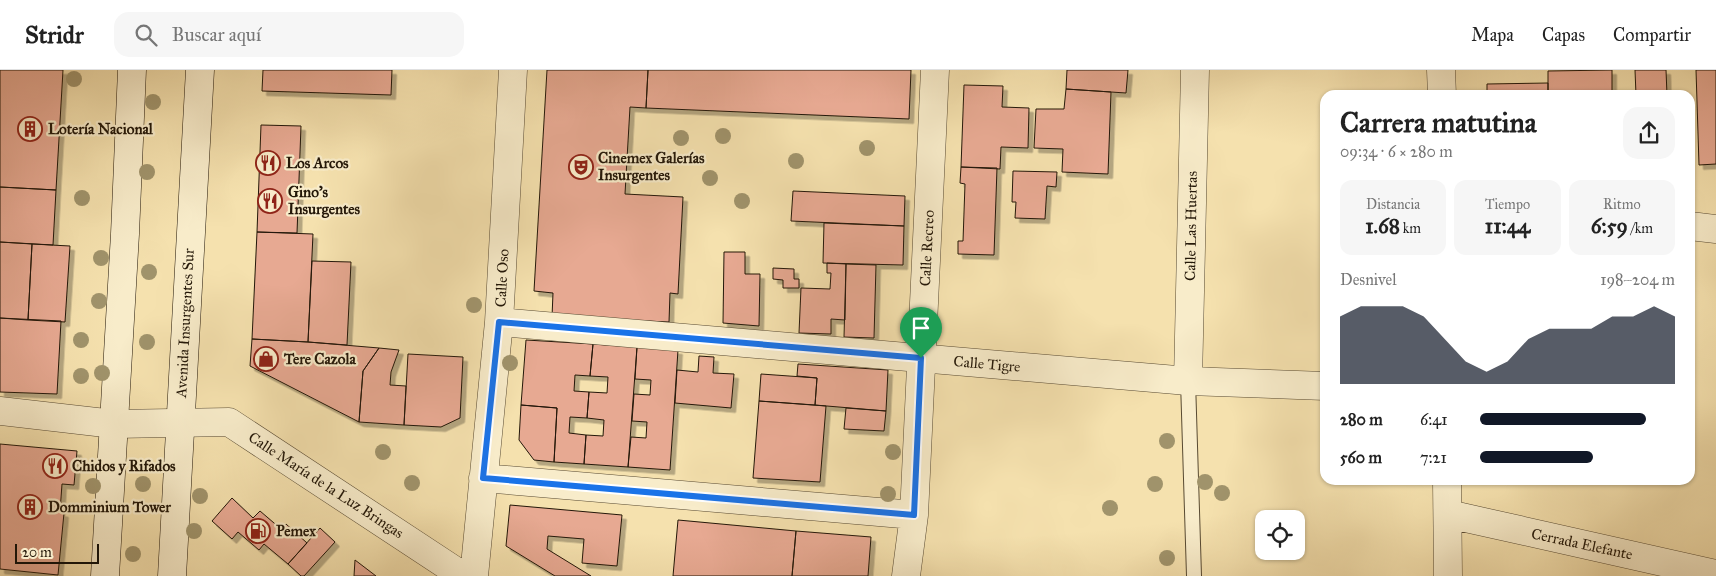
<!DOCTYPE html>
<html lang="es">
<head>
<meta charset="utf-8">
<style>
	:root { --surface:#fff; --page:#f6f6f6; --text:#222; --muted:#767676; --line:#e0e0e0; --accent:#111827 }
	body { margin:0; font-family:"IM FELL Great Primer",serif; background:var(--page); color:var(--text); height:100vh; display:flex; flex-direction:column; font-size:19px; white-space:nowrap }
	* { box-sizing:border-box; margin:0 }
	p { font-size:16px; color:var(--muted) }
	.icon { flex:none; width:28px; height:28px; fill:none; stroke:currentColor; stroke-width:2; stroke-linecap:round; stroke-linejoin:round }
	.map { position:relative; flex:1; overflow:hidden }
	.details { position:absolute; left:1320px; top:20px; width:375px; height:395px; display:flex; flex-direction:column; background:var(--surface); border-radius:15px; box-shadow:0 1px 4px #0004 }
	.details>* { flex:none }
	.controls { position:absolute; left:1255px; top:440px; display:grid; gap:10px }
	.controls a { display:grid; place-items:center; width:50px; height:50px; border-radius:10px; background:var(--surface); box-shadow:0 1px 4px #0004; font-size:25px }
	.scale { position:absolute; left:15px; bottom:12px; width:84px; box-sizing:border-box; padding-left:5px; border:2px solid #231708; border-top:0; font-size:14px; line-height:18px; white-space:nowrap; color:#231708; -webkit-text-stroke:4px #f8ecca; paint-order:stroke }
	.pin { position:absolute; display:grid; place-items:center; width:42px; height:42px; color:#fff; margin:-51px -21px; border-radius:50% 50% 50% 0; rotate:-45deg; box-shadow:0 0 5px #0007 }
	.pin .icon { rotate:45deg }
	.round { display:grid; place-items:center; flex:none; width:52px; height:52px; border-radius:15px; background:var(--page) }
	.headline { display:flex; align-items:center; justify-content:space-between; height:85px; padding:0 20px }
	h1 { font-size:28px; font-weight:700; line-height:38px }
	.figures { display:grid; grid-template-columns:repeat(3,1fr); gap:8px; height:85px; padding:5px 20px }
	.figures div { display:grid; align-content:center; border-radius:12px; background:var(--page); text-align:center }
	.figures b { font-size:21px; font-weight:700 }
	.figures small { font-size:14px; font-weight:400 }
	.figures p { font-size:14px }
	.chart { height:140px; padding:10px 20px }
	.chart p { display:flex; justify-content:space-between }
	.chart svg { width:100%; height:90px; margin-top:5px; fill:var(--accent); opacity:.7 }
	ul { padding:0 20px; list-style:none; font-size:16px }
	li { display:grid; grid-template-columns:80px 60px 1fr; align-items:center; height:38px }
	li i { height:12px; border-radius:6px; background:var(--accent) }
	header { display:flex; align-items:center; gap:30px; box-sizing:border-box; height:70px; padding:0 25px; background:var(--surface); border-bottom:1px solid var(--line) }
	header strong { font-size:24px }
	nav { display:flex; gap:28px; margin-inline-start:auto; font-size:18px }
	.search { width:350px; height:45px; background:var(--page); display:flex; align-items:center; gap:12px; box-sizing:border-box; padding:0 18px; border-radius:15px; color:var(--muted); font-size:19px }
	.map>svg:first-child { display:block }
</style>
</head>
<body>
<header>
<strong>Stridr</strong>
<div class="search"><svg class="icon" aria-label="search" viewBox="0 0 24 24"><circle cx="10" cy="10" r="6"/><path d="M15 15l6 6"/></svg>Buscar aquí</div>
<nav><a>Mapa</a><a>Capas</a><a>Compartir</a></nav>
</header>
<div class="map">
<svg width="1716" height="506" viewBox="0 0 1716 506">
	<defs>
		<filter id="shadow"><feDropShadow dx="4.5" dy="4.5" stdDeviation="0" flood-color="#0004"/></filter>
	</defs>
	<rect width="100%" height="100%" fill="#f5e1ae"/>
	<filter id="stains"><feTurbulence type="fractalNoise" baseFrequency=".004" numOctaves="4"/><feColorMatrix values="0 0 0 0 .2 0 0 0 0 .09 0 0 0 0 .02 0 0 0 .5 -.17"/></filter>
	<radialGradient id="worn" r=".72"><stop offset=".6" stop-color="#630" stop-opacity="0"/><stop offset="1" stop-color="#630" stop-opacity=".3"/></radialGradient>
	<path fill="#e7a992" stroke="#231708" filter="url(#shadow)" d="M0 0H63L56 120 0 117Z
		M263 0H392L391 25 262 21Z
		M547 0H648L646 38 630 37 625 124 683 127 678 224 670 223 669 252 552 247 553 223 534 221Z
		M648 0H911L909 49 646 38Z
		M1067 0H1128L1126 23 1066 19Z
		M1612 0V22H1633L1634 25H1548V1Z
		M1635 0H1666L1667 25H1636Z
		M1696 0H1716V94L1699 95Z
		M1548 13V25H1487V14Z
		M964 15 1003 16 1002 37 1029 38 1028 78 1001 77 1000 99 961 97Z
		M1066 19 1111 22 1108 104 1062 102 1063 79 1034 78 1036 39H1064Z
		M261 55 301 56 297 163 257 162Z
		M961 97 997 98 994 185 958 184V171H963L965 114 960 113Z
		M1013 101 1057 102 1056 117 1047 116 1045 149 1015 148 1016 132H1012Z
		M0 117 56 120 53 175 0 172Z
		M793 121 905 126 904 156 791 151Z
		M824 153 904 156 903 195 823 193Z
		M257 162 313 164 308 272 252 269Z
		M0 172 32 174 28 250 0 248Z
		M32 174 70 176 65 252 28 250Z
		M724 182H745V204H760L759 256 723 253Z
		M312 191 351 192 347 275 308 272Z
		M827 193 846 194 845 250 831 249V264L799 263 801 218 830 219 831 203H827Z
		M846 194 876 195 874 268 844 267Z
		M773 198 794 199V209H799V218H783V210L773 209Z
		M0 248 61 251 57 324 0 322Z
		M252 269 308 272 379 278 363 301 359 352 250 296Z
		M526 270 593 274 590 306 575 305 574 321 589 322 587 348 570 347 569 363 586 365 584 394 554 392 557 338 521 335Z
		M593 274 637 277 628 397 584 394 586 365 603 366 604 350 587 348 589 322 607 323 608 307 590 306Z
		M637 277 678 280 670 400 628 397 631 367 646 368 647 352 632 351 634 324 650 325 651 310 635 309Z
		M379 278 399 280 391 302 390 315 406 316 404 355 359 352 363 301Z
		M408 284 463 287 460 348 441 357 404 355Z
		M699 286 714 287 713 303 734 304 731 338 675 333 677 300 698 302Z
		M798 294 888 300 886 341 815 335 817 308 797 306Z
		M761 304 817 308 815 335 759 331Z
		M759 331 826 336 820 412 753 408Z
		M521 335 557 338 554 392 534 390 519 370Z
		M846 338 886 341 884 361 844 359Z
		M0 374 77 381 74 415 62 414 60 442 64 443 58 505 0 499Z
		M232 428 253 448 260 441 281 459 286 454 307 473 288 494 264 474 259 480 238 462 232 469 212 451Z
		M510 435 622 445 617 496 582 493 584 469 548 466 547 479 591 506H555L506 476Z
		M678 450 796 461 792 506H673Z
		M320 458 335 472 304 506H301L288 494Z
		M796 461 871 467 868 506H792Z
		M355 490 376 506H354Z"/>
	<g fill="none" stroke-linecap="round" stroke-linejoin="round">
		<defs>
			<path id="lane" d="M1188 311 1194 506"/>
			<path id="street" d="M1441 0 1442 25
				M1690 156 1716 159
				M499 252 1188 311 1325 316
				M1188 311 1195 0
				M0 341 114 354 229 352 463 506
				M483 408 914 445
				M1447 410 1448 506
				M1448 444 1716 504
				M474 506 499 252 513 0
				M906 506 914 445 935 0"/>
			<path id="secondary" d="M105 506 125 164 132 0
				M172 506 200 0"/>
		</defs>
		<use href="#lane" stroke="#584a32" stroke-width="16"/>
		<use href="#street" stroke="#584a32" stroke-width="29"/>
		<use href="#secondary" stroke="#231708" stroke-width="29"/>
		<use href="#lane" stroke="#f8ecca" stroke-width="14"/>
		<use href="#street" stroke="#f8ecca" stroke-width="28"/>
		<use href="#secondary" stroke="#f8ecca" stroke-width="28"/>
	</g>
	<g fill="#a0936b">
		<circle cx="74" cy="9" r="8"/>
		<circle cx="153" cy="32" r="8"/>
		<circle cx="723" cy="66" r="8"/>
		<circle cx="681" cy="68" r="8"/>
		<circle cx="867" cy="78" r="8"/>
		<circle cx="796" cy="91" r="8"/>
		<circle cx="147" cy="102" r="8"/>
		<circle cx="710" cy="108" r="8"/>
		<circle cx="82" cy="128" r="8"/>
		<circle cx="742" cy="131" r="8"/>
		<circle cx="101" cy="188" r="8"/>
		<circle cx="149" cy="202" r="8"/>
		<circle cx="99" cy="231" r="8"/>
		<circle cx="474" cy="235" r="8"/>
		<circle cx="81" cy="270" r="8"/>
		<circle cx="147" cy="272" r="8"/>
		<circle cx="510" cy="293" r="8"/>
		<circle cx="102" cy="303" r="8"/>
		<circle cx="81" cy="306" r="8"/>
		<circle cx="1167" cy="371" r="8"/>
		<circle cx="383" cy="382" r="8"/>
		<circle cx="893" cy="382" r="8"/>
		<circle cx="1205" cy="412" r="8"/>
		<circle cx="412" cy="413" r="8"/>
		<circle cx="143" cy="414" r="8"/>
		<circle cx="1155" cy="414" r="8"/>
		<circle cx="93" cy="416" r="8"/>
		<circle cx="1222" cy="423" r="8"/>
		<circle cx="888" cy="424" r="8"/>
		<circle cx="200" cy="426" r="8"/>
		<circle cx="1110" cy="438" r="8"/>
		<circle cx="194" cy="461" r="8"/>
		<circle cx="133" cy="484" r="8"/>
		<circle cx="1167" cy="488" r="8"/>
	</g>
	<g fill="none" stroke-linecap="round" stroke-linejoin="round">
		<defs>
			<path id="route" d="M499 252 921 288 914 445 483 408Z"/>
		</defs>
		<use href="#route" stroke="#fff" stroke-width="10"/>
		<use href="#route" stroke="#1a73e8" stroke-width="6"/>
	</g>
	<defs>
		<symbol id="building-ring" viewBox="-11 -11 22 22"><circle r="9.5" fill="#f8ecca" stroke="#8f2418" stroke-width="1.5"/><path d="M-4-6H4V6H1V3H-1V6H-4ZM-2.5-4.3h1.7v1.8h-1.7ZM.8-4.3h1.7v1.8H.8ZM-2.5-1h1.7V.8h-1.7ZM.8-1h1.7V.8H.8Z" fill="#8f2418"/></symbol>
		<symbol id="restaurant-ring" viewBox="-11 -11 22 22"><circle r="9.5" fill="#f8ecca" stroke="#8f2418" stroke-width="1.5"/><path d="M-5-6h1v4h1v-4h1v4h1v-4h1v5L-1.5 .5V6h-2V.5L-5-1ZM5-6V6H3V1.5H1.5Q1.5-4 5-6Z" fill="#8f2418"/></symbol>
		<symbol id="theatre-ring" viewBox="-11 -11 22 22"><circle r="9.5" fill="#f8ecca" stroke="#8f2418" stroke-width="1.5"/><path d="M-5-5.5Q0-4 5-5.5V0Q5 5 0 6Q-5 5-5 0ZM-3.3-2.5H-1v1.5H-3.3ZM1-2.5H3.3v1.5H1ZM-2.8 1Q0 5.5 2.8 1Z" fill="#8f2418"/></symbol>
		<symbol id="shop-ring" viewBox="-11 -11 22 22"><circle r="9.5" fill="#f8ecca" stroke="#8f2418" stroke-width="1.5"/><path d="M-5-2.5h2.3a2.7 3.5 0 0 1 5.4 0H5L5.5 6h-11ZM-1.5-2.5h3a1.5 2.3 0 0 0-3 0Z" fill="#8f2418"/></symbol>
		<symbol id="fuel-ring" viewBox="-11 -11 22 22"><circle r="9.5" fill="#f8ecca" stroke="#8f2418" stroke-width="1.5"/><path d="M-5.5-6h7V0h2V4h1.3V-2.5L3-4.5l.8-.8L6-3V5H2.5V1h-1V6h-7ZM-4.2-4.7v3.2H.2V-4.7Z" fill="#8f2418"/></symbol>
	</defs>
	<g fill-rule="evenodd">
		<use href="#building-ring" x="16" y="45" width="28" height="28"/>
		<use href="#restaurant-ring" x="254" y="79" width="28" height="28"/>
		<use href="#theatre-ring" x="567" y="83" width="28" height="28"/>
		<use href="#restaurant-ring" x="256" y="117" width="28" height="28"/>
		<use href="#shop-ring" x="252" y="275" width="28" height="28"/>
		<use href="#restaurant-ring" x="41" y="382" width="28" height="28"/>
		<use href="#building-ring" x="16" y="423" width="28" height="28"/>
		<use href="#fuel-ring" x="244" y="447" width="28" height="28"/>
	</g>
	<g text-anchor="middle" stroke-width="4.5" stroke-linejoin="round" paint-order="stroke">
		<g font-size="15" font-weight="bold" fill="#231708" stroke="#f8ecca" text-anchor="start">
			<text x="48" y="64">Lotería Nacional</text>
			<text x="598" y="93">Cinemex Galerías<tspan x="598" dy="17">Insurgentes</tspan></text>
			<text x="286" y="98">Los Arcos</text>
			<text x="288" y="127">Gino's<tspan x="288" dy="17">Insurgentes</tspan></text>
			<text x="284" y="294">Tere Cazola</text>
			<text x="72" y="401">Chidos y Rifados</text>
			<text x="48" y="442">Domminium Tower</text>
			<text x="276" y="466">Pemex</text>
		</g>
		<g font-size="15" fill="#231708" stroke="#f8ecca">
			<text transform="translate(1191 156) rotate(-89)" y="5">Calle Las Huertas</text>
			<text transform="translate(927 178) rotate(-87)" y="5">Calle Recreo</text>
			<text transform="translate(502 208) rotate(-87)" y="5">Calle Oso</text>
			<text transform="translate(185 253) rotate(-87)" y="5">Avenida Insurgentes Sur</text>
			<text transform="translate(987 294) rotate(5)" y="5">Calle Tigre</text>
			<text transform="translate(326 415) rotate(33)" y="5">Calle María de la Luz Bringas</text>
			<text transform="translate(1582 474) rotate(12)" y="5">Cerrada Elefante</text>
		</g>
	</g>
	<rect width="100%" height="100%" filter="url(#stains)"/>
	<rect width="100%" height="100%" fill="url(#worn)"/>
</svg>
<div class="controls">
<a><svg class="icon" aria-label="locate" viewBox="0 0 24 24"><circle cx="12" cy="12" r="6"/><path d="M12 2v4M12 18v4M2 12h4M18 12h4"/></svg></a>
</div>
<div class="scale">20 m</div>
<div class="pin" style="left:921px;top:288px;background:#1e9e55"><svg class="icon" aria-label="arrive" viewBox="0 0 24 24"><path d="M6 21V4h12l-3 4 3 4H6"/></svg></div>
<section class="details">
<div class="headline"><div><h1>Carrera matutina</h1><p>09:34 · 6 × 280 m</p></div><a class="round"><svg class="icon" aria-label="share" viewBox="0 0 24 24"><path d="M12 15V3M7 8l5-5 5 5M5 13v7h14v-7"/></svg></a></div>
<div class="figures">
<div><p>Distancia</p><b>1.68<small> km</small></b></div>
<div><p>Tiempo</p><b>11:44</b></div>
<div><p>Ritmo</p><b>6:59<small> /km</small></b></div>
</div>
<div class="chart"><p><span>Desnivel</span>198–204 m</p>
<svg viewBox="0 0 160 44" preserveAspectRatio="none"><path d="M0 44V11L10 6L20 6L30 6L40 11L50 22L60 33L70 38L80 33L90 22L100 17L110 17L120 17L130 11L140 11L150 6L160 11V44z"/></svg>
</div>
<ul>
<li><b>280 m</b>6:41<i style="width:85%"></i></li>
<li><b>560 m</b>7:21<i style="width:58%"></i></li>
</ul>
</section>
</div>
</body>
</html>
